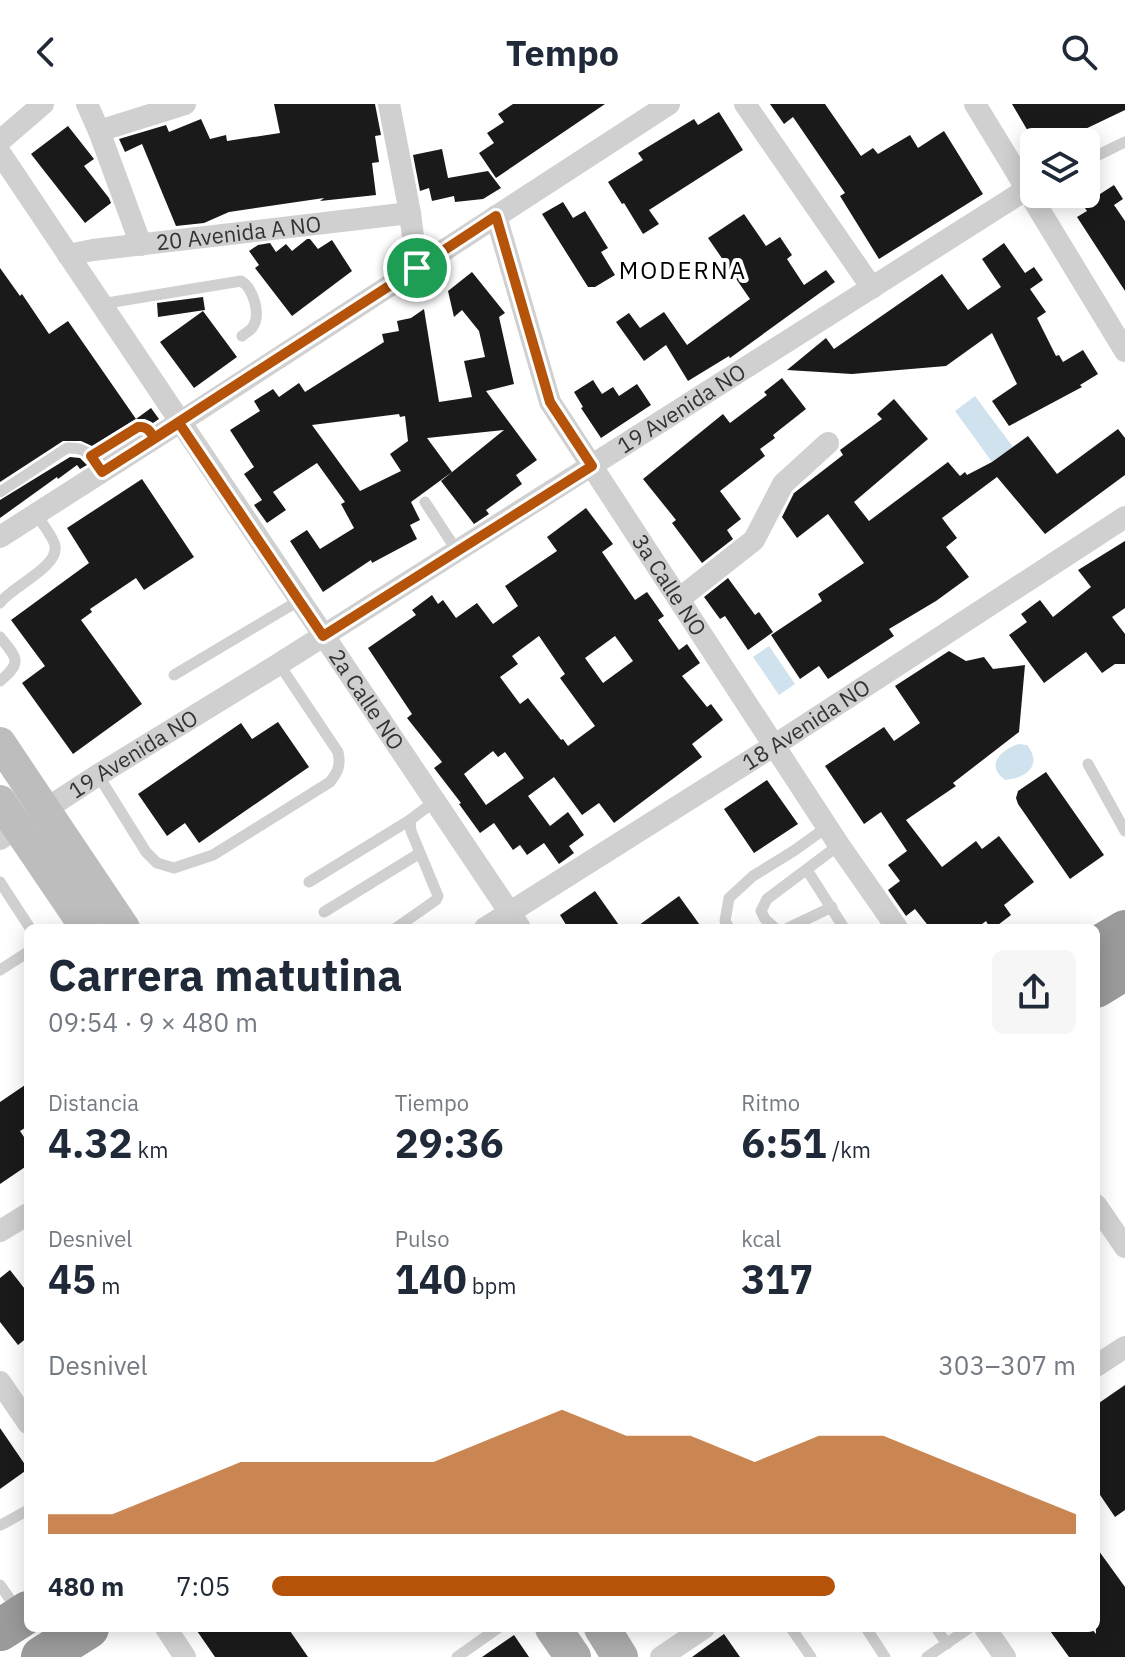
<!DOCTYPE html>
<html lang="es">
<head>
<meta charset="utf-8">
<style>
	:root { --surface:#fff; --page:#f6f6f7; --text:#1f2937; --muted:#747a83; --accent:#b45309 }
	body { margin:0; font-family:"IBM Plex Sans",sans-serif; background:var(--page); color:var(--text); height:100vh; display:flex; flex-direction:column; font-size:30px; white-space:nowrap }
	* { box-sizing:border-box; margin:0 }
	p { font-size:26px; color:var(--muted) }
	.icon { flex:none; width:44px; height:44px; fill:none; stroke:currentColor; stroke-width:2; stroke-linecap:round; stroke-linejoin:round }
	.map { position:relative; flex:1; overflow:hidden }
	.details { position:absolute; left:24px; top:820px; width:1076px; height:708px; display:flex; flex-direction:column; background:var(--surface); border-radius:12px; box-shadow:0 4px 20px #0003 }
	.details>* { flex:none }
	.controls { position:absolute; left:1020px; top:24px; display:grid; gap:16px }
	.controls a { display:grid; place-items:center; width:80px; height:80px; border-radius:12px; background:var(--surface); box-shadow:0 4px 20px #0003; font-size:40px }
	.pin { position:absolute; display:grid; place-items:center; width:68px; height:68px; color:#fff; margin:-34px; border:4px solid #fff; border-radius:50%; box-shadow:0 2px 8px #0007 }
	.round { display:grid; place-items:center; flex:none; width:84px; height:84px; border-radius:12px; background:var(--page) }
	.headline { display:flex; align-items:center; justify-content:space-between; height:136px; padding:0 24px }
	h1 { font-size:44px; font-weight:700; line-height:60px }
	.metrics { display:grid; grid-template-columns:repeat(3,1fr); gap:12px; height:136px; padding:8px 24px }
	.metrics div { display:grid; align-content:center }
	.metrics b { font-size:40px; font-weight:700 }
	.metrics small { font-size:22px; font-weight:400 }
	.metrics p { font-size:22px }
	.chart { height:224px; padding:16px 24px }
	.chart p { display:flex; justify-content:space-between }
	.chart svg { width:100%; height:144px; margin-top:8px; fill:var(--accent); opacity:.7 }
	ul { padding:0 24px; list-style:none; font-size:26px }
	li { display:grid; grid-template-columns:128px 96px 1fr; align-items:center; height:60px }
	li i { height:20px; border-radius:10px; background:var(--accent) }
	header { display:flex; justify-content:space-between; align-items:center; height:104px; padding:0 24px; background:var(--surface); font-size:36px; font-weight:700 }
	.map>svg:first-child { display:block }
</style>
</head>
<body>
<header><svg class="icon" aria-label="back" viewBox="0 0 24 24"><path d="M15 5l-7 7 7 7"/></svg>Tempo<svg class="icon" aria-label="search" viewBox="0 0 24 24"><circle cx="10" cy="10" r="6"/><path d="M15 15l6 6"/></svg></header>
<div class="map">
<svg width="1125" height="1553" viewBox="0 0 1125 1553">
	<rect width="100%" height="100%" fill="#fff"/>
	<path fill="#cfe2ee" d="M975 292 1013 343 992 358 955 307Z
		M769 542 795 580 779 591 753 553Z
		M1018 640 1027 641C1043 661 1027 674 1005 676 985 661 1000 647 1018 640Z"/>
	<path fill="#1a1a1a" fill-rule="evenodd" d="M274 0H375L381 31 375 32 379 58 372 59 376 91 320 97 324 94 229 108 204 119 176 122 142 40 125 48 119 35 166 21 169 28 201 15 210 35 226 31 227 37 280 29Z
		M513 0H605L496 74 479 49 494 39 487 29 504 18 498 10Z
		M770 0H825L861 52 873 44 878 50 910 31 918 44 944 27 983 90 879 155 840 92 845 89 793 13 784 20Z
		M1012 0H1125V6L1058 38H1040L1034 27 1029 29Z
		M719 8 743 46 649 106 659 120 643 130 624 99 622 100 608 78 643 56 638 49 656 38 694 15 698 21Z
		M68 22 94 55 84 62 109 94 111 99 85 119 31 50Z
		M442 45 448 74 488 67 501 84 483 95 455 98 454 92 432 97 429 84 420 87 413 51Z
		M1114 81 1123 95 1114 101 1125 117V187L1077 113 1087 107 1083 101Z
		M563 98 573 114 585 107 608 144 601 148 615 171 595 183H588L542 110Z
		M744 110 766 142 780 133 792 151 787 155 804 181 826 166 835 178 730 254 729 252 688 277 666 241 644 257 616 218 629 209 640 224 664 208 687 241 750 195 708 134Z
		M307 135H310L318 145 332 136 352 167 292 212 255 164 259 161 249 147 258 141 270 139 276 148 286 140 292 147Z
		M1004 139 1025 169 1034 163 1043 176 1030 185 1046 208 1037 214 1056 252 1059 251 1063 258 1083 246 1098 270 1080 281 1082 283 1009 322 992 297 1017 280 992 229 946 262 852 270 787 266 826 234 834 245 942 170 968 206 1001 183 982 155Z
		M0 164 20 192 22 190 49 230 68 217 136 315 92 342 81 337H63L0 378Z
		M472 168 505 209 499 213 514 280 486 287 537 356 516 371 522 380 486 406 489 410 474 420 441 377 504 326 427 334 452 368 411 398 420 416 410 421 417 435 372 459 371 456 323 488 290 437 307 426 320 445 354 424 341 400 345 398 317 359 273 388 286 406 267 419 254 401 262 396 244 370 254 363 230 326 260 307 254 297 273 285 279 293 299 279 305 288 384 238 382 230 399 227 397 217 411 214 424 205 439 298 472 293 464 257 485 253 479 227 462 206 454 213 448 187ZM399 310 400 313 405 312 408 337 390 350 401 367 360 387 312 321Z
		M203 193 205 206 158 213 157 199Z
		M203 207 237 253 194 284 160 238Z
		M782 274 806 305 773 331 775 334 760 345 765 352 720 387 741 415 727 426 733 435 702 459 672 419 676 416 643 375 723 310 730 319 767 291 764 288Z
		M593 276 602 290 613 283 619 292 637 280 651 301 601 334 581 304 583 303 574 288Z
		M894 295 928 335 854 398 869 417 948 358 960 372 965 368 967 371 992 358 1028 332 1057 370 1118 325 1125 334V371L1045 430 997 373 942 414 957 434 946 443 969 473 936 497 889 525 894 532 828 575 819 562 800 575 771 531 822 497 818 490 864 459 828 410 797 434 782 413 794 389 843 351 840 346 882 315 877 310Z
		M151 304 159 315 153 319 145 315H136Z
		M70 353 80 354 87 361 80 365 77 361 58 375 57 373 0 414V396Z
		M142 375 194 453 144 486 136 474 90 505 92 508 81 516 142 600 73 650 22 579 45 562 11 516 89 459 67 424Z
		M586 404 613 440 602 448 635 496 647 488 664 512 658 516 679 546 687 540 700 559 682 572 707 603 711 600 723 616 692 640 702 653 614 719 599 699 582 711 554 673 528 692 550 722 568 708 584 731 569 742 574 749 559 760 544 739 527 751 520 741 513 746 494 719 480 729 459 700 461 699 434 664 442 658 407 614 412 610 368 544 416 511 412 506 432 491 438 500 443 496 456 514 477 499 493 520 518 502 505 482 557 447 547 433ZM539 532 565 570 560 574 595 622 568 642 563 635 561 636 528 594 520 600 500 573 518 560 512 552ZM615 532 633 557 603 579 585 554ZM493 647 498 653 505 648 524 674 486 701 464 670Z
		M1125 437V504L1112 513 1125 530V560H1115L1102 569 1086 548 1044 579 1009 531 1027 518 1021 510 1040 496 1053 513 1091 483 1078 466Z
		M728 474 755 511 759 508 773 528 748 546 725 512 720 515 704 493Z
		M949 547 966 557 984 553 993 565 1025 561 1019 628 953 679 956 682 906 716 942 763 976 737 982 745 999 732 1034 778 1004 801 1011 811 994 824H990L986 817 977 824H930L915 805 906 812 888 786 900 777 888 761 907 747 881 708 864 720 825 662 884 623 894 637 920 619 895 582Z
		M278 618 309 663 199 739 185 719 167 732 138 690 241 619 252 635Z
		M1046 668 1104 751 1070 775 1018 700 1016 694 1018 687Z
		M767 676 798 720 754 749 724 705Z
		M595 787 621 824H568L560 811Z
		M679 792 702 824H635Z
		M28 979V1022L20 1027 28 1039V1061L0 1080V998Z
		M10 1166 28 1189V1233L18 1241 0 1218V1174Z
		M1125 1281V1406L1115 1413 1096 1385V1301Z
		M0 1324 28 1365 0 1385Z
		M1096 1443 1125 1483V1553H1069L1048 1524H1091L1096 1530Z
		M195 1524H288L308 1553H215Z
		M724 1530 740 1553H692Z
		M514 1531 529 1553H482Z"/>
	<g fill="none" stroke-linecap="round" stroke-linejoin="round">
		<path stroke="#d0d0d0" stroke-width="11" d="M1086 57 1125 38
			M101 200 241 177C253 184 262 211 252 224 250 227 245 229 242 232
			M91 352 138 323C147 322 150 327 154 334
			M0 388 67 344C88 343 91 352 102 368
			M425 398 457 447
			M0 499C11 483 59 463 55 442 54 434 41 418 36 410
			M0 533C17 554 23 558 0 577
			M174 571 300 496
			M1088 660 1125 727
			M98 671 146 748 157 759 174 764 213 751 330 678C338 668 341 661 338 648L279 560
			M807 766 844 824
			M0 778 30 824
			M309 778 410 716
			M324 808 420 749
			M396 824 436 796 438 792 411 727 410 716 435 697
			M729 824 725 817 729 794 753 772 795 746 827 723
			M775 824 765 815 761 807 767 795 839 741
			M788 824 832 803
			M0 866 28 848
			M1 1421 28 1406
			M0 1481 17 1505
			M791 1524 811 1553
			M866 1524 885 1553
			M936 1524 947 1540
			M457 1553 498 1524
			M927 1553 969 1524"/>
		<g stroke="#d0d0d0" stroke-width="22">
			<path d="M87 0 99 27 141 141"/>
			<path d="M389 0 410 109 417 164"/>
			<path d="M745 0 872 184"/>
			<path d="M975 0 1125 247"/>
			<path d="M99 27 185 0"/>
			<path d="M0 37 43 0"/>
			<path id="s1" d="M0 49 520 824"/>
			<path id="s2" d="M496 112 550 298 839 741 897 824"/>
			<path id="s3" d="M68 151 93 146 410 109"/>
			<path d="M0 433 194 309 669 0"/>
			<path d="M679 495 754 436 783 380 828 339"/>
			<path id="s4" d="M0 735 98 671 279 560 1027 85"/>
			<path id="s5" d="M485 824 775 641 1125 413"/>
			<path d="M1096 1101 1125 1143"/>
			<path d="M0 1127 28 1110"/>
			<path d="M1096 1262 1125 1243"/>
			<path d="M0 1278 28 1319"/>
			<path d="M166 1524 185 1553"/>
			<path d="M985 1524 1005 1553"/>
			<path d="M661 1553 704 1524"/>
		</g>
		<path stroke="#bdbdbd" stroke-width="32" d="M0 639 124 824
			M0 697 86 824"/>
		<path stroke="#ababab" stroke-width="36" d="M553 1524 573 1553
			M602 1524 620 1553"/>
		<path stroke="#9a9a9a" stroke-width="42" d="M1096 844 1125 827
			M1096 883 1125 865
			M0 1526 28 1508
			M42 1553 88 1524"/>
	</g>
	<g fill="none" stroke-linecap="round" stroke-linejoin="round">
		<defs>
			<path id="route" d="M417 164 154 334C150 327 147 322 138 323L91 352 102 368 179 319 323 532 592 362 550 298 496 112 417 164"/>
		</defs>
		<use href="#route" stroke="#fff" stroke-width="16"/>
		<use href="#route" stroke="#b45309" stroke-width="10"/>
	</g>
	<g text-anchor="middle" stroke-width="8" stroke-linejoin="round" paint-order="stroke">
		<g font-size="22" fill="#333" stroke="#fff">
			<text dy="8" stroke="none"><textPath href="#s3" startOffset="172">20 Avenida A NO</textPath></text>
			<text dy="8" stroke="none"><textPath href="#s4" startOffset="806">19 Avenida NO</textPath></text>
			<text dy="8" stroke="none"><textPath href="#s2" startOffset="412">3a Calle NO</textPath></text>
			<text dy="8" stroke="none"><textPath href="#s1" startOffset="658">2a Calle NO</textPath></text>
			<text dy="8" stroke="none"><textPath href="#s5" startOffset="380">18 Avenida NO</textPath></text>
			<text dy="8" stroke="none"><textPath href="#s4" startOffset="158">19 Avenida NO</textPath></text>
		</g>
		<g font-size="24" letter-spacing="2" fill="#000" stroke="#fff">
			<text x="683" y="175">MODERNA</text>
		</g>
	</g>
</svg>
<div class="controls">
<a><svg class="icon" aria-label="layers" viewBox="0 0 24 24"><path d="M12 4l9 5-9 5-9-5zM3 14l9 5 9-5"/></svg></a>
</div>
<div class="pin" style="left:417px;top:164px;background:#1e9e55"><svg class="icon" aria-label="arrive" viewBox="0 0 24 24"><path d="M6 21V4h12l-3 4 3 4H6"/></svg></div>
<section class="details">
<div class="headline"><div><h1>Carrera matutina</h1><p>09:54 · 9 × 480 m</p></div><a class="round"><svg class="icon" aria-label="share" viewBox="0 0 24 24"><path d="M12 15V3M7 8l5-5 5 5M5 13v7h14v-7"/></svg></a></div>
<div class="metrics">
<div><p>Distancia</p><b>4.32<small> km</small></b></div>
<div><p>Tiempo</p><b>29:36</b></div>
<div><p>Ritmo</p><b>6:51<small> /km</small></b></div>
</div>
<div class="metrics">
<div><p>Desnivel</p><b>45<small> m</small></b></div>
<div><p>Pulso</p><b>140<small> bpm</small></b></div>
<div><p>kcal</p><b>317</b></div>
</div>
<div class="chart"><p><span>Desnivel</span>303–307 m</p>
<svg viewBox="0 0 160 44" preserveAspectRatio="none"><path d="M0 44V38L10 38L20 30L30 22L40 22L50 22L60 22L70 14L80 6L90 14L100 14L110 22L120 14L130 14L140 22L150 30L160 38V44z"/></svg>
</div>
<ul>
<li><b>480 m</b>7:05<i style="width:70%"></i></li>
</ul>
</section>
</div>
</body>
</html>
